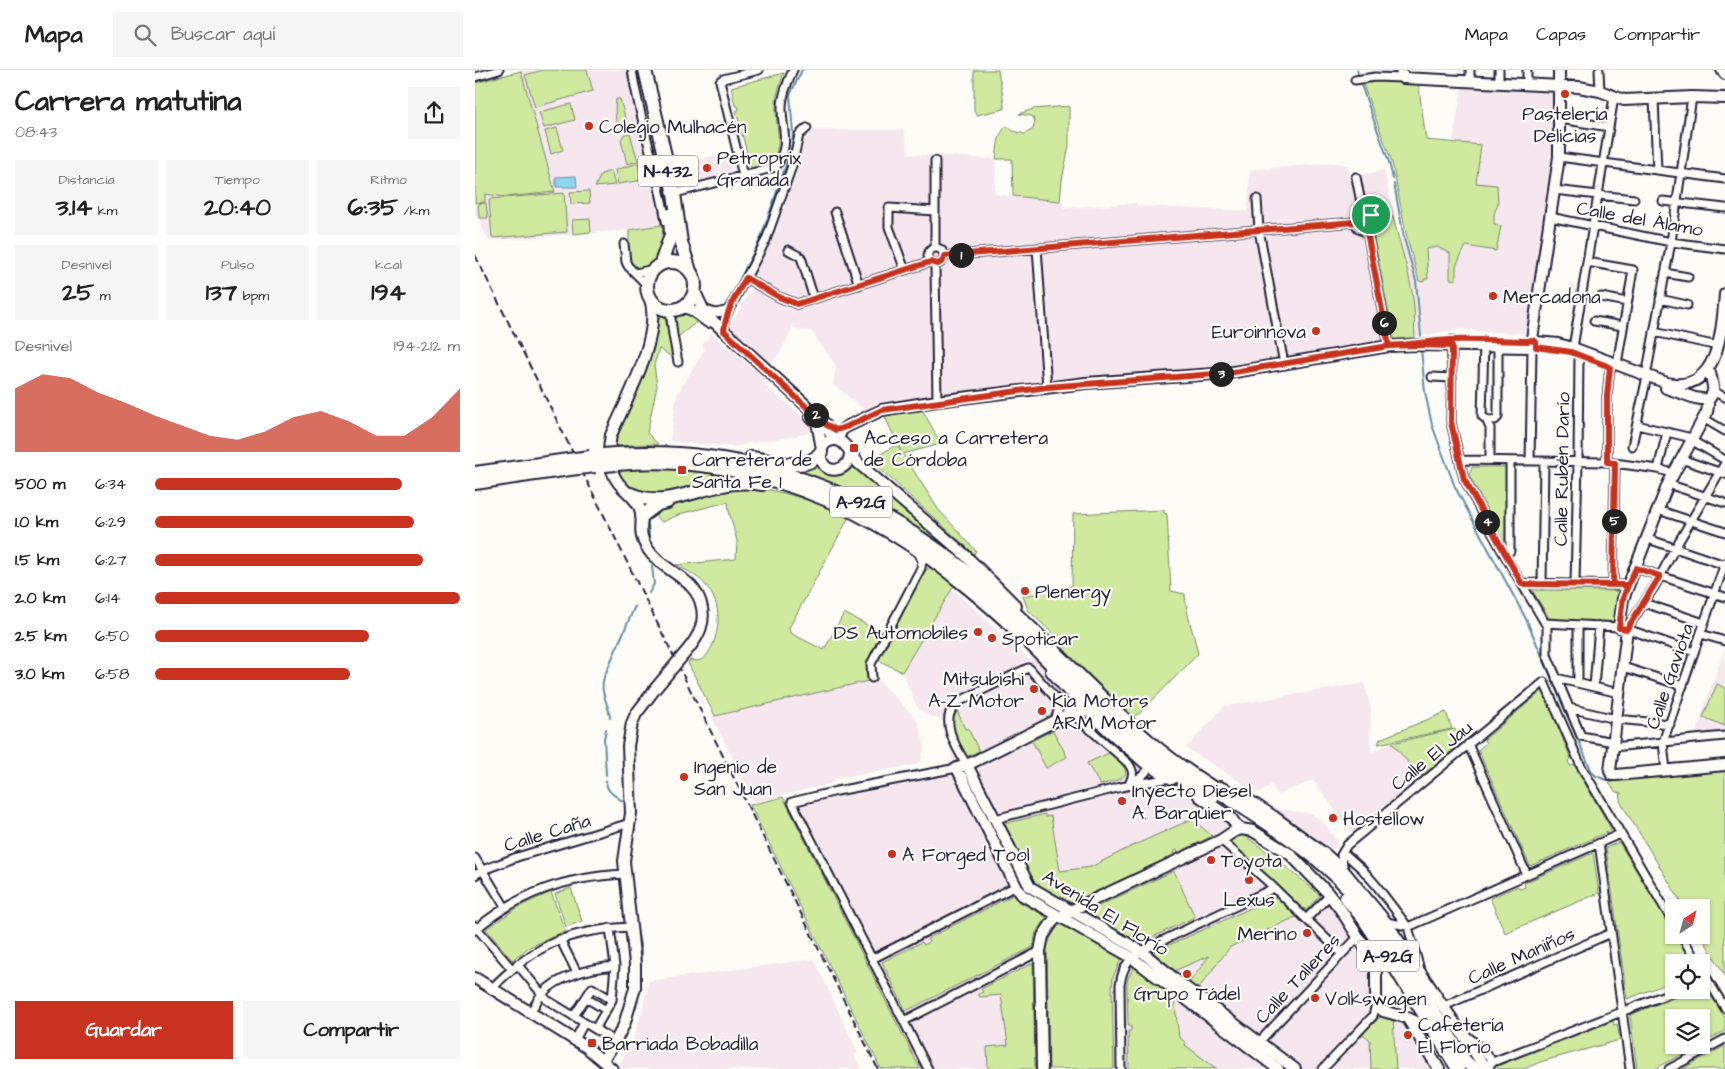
<!DOCTYPE html>
<html lang="es">
<head>
<meta charset="utf-8">
<style>
	:root { --surface:#fff; --page:#f6f6f6; --text:#222; --muted:#767676; --line:#e0e0e0; --accent:#c8321e }
	body { margin:0; font-family:"Architects Daughter",sans-serif; background:var(--page); color:var(--text); height:100vh; display:flex; flex-direction:column; font-size:19px; white-space:nowrap }
	* { box-sizing:border-box; margin:0 }
	p { font-size:16px; color:var(--muted) }
	.icon { flex:none; width:28px; height:28px; fill:none; stroke:currentColor; stroke-width:2; stroke-linecap:round; stroke-linejoin:round }
	.map { position:relative; flex:1; overflow:hidden }
	.sheet { display:flex; flex-direction:column; background:var(--surface); width:475px }
	.sheet>* { flex:none }
	.needle { width:32px; rotate:36deg }
	.tools { position:absolute; left:1190px; top:829px; display:grid; gap:10px }
	.tools a { display:grid; place-items:center; width:45px; height:45px; border-radius:0px; background:var(--surface); box-shadow:0 1px 4px #0004; font-size:25px }
	.pin { position:absolute; display:grid; place-items:center; width:42px; height:42px; color:#fff; margin:-21px; border:2px solid #fff; border-radius:50%; box-shadow:0 1px 5px #0007 }
	.km { position:absolute; width:25px; height:25px; margin:-12px; border-radius:50%; background:#222; color:#fff; font-size:14px; line-height:25px; text-align:center }
	.round { display:grid; place-items:center; flex:none; width:52px; height:52px; border-radius:0px; background:var(--page) }
	.head { display:flex; align-items:center; justify-content:space-between; height:85px; padding:0 15px }
	h1 { font-size:28px; font-weight:700; line-height:38px }
	.stats { display:grid; grid-template-columns:repeat(3,1fr); gap:8px; height:85px; padding:5px 15px }
	.stats div { display:grid; align-content:center; border-radius:0px; background:var(--page); text-align:center }
	.stats b { font-size:25px; font-weight:700 }
	.stats small { font-size:14px; font-weight:400 }
	.stats p { font-size:14px }
	.chart { height:140px; padding:10px 15px }
	.chart p { display:flex; justify-content:space-between }
	.chart svg { width:100%; height:90px; margin-top:5px; fill:var(--accent); opacity:.7 }
	.cta { display:flex; gap:10px; margin-top:auto; padding:10px 15px }
	.cta a { flex:1; height:58px; border-radius:0px; background:var(--accent); color:#fff; font-size:20px; font-weight:700; line-height:58px; text-align:center }
	.cta a+a { background:var(--page); color:var(--text) }
	ul { padding:0 15px; list-style:none; font-size:16px }
	li { display:grid; grid-template-columns:80px 60px 1fr; align-items:center; height:38px }
	li i { height:12px; border-radius:6px; background:var(--accent) }
	header { display:flex; align-items:center; gap:30px; box-sizing:border-box; height:70px; padding:0 25px; background:var(--surface); border-bottom:1px solid var(--line) }
	header strong { font-size:24px }
	nav { display:flex; gap:28px; margin-inline-start:auto; font-size:18px }
	.search { width:350px; height:45px; background:var(--page); display:flex; align-items:center; gap:12px; box-sizing:border-box; padding:0 18px; border-radius:0px; color:var(--muted); font-size:19px }
	main { display:flex; flex:1; min-height:0 }
	.map>svg:first-child { display:block }
</style>
</head>
<body>
<header>
<strong>Mapa</strong>
<div class="search"><svg class="icon" aria-label="search" viewBox="0 0 24 24"><circle cx="10" cy="10" r="6"/><path d="M15 15l6 6"/></svg>Buscar aquí</div>
<nav><a>Mapa</a><a>Capas</a><a>Compartir</a></nav>
</header>
<main>
<section class="sheet">
<div class="head"><div><h1>Carrera matutina</h1><p>08:43</p></div><a class="round"><svg class="icon" aria-label="share" viewBox="0 0 24 24"><path d="M12 15V3M7 8l5-5 5 5M5 13v7h14v-7"/></svg></a></div>
<div class="stats">
<div><p>Distancia</p><b>3.14<small> km</small></b></div>
<div><p>Tiempo</p><b>20:40</b></div>
<div><p>Ritmo</p><b>6:35<small> /km</small></b></div>
</div>
<div class="stats">
<div><p>Desnivel</p><b>25<small> m</small></b></div>
<div><p>Pulso</p><b>137<small> bpm</small></b></div>
<div><p>kcal</p><b>194</b></div>
</div>
<div class="chart"><p><span>Desnivel</span>194–212 m</p>
<svg viewBox="0 0 160 44" preserveAspectRatio="none"><path d="M0 44V13L10 6L20 8L30 15L40 20L50 26L60 31L70 36L80 38L90 34L100 27L110 24L120 29L130 36L140 36L150 27L160 13V44z"/></svg>
</div>
<ul>
<li><b>500 m</b>6:34<i style="width:81%"></i></li>
<li><b>1.0 km</b>6:29<i style="width:85%"></i></li>
<li><b>1.5 km</b>6:27<i style="width:88%"></i></li>
<li><b>2.0 km</b>6:14<i style="width:100%"></i></li>
<li><b>2.5 km</b>6:50<i style="width:70%"></i></li>
<li><b>3.0 km</b>6:58<i style="width:64%"></i></li>
</ul>
<div class="cta"><a>Guardar</a><a>Compartir</a></div>
</section>
<div class="map">
<svg width="1250" height="999" viewBox="0 0 1250 999">
	<rect width="100%" height="100%" fill="#fdfcf7"/>
	<filter id="ink" filterUnits="userSpaceOnUse"><feTurbulence type="fractalNoise" baseFrequency=".02" numOctaves="2"/><feDisplacementMap in="SourceGraphic" scale="10" xChannelSelector="R" yChannelSelector="G"/><feConvolveMatrix kernelMatrix="1 2 1 2 8 2 1 2 1" color-interpolation-filters="sRGB"/></filter>
	<g filter="url(#ink)">
		<path fill="#f6e7ee" d="M50 0H153L184 131 186 155 154 160 14 171 0 143V124L7 123 31 127 80 122 46 1Z
			M987 18 1078 21V81L1051 263 1008 262 988 259 919 270 752 301 392 342 358 314 361 296 336 261 323 260 317 255V259L306 281 293 297 253 260 278 216 316 239 317 244 319 229 278 204 302 159 314 96 331 60H429L434 84 521 89 520 124 587 131 589 138 661 133 662 136 773 141 775 100 861 93 873 95 876 107 909 100 924 168H932L1021 181 1026 156 1019 154V144L1023 134 1001 114 1006 75 978 72Z
			M252 82 257 103 211 114 206 94Z
			M236 263 291 310 288 314 334 353 336 358 334 362 331 364 308 368 272 373 261 377 199 372 195 370 202 324 230 279 227 276Z
			M477 519 554 590 559 585 567 593 577 607 679 703 698 716 701 714 743 741 745 747 744 749 844 826 866 846 909 912 910 933 937 944 972 999H441L305 730 478 694 470 653 464 649 451 645 442 637 427 602Z
			M1250 578V663L1220 666 1236 617Z
			M401 607 442 650 450 675 446 691 440 695 359 709V713L279 732 237 647 393 611Z
			M889 613 896 638 895 671 897 682 917 673 945 707 877 763 838 710 803 725 796 715 784 723 711 678 750 636Z
			M799 738 837 744 849 753 864 774 859 778 848 779 796 742Z
			M339 889 383 983 379 984 386 999H148L144 995 159 966 167 942 174 911Z"/>
		<path fill="#cfe99f" stroke="#78866d" d="M68 0H112L118 21 60 37 50 5Z
			M499 0H523C524 9 530 31 529 39L502 45 499 40Z
			M46 1 80 122 31 127 10 124V132L0 133V13Z
			M309 3C306 13 301 23 301 34 300 55 308 70 298 92L276 98 261 41 264 40 263 36H260L256 17Z
			M899 10 943 11 951 70 1006 75 1001 113 1022 115 1023 134 1019 144V154L1026 156 1021 181 991 176 981 196V210L975 209V183L962 177 951 179 953 209H949V212L944 211 932 168 917 92 888 15Z
			M145 29 153 59 145 60C139 53 140 39 141 29Z
			M96 34 100 50 69 58 64 42Z
			M594 36V76L587 110 585 131 538 126 537 89H521C523 77 522 64 532 56L538 61 550 64 558 59 560 51 557 46 544 44 558 39Z
			M82 58 88 80 76 84 70 61Z
			M155 63 163 91 152 94 146 70 149 64Z
			M163 93 168 110 143 114 140 100Z
			M136 101 140 115 120 117 126 104Z
			M114 121 115 133 96 134 95 122Z
			M89 123 92 162 17 168 14 129Z
			M184 131C187 148 190 165 184 182 180 195 159 208 155 187 153 179 154 168 154 160L186 155Z
			M11 133 13 148H4L3 134Z
			M918 147C925 176 936 206 939 236 940 246 939 257 940 267L919 270 898 164 903 158 905 149Z
			M115 149 116 162 98 164 97 150Z
			M210 241 225 249 202 268 200 251 203 243Z
			M185 243 189 244 200 289 184 279 179 295 182 316 172 363 183 374 139 376 181 266Z
			M448 341 466 374 428 384 463 439 501 481 499 484 395 390 421 375 426 381 409 345Z
			M342 394C354 407 368 410 379 394L466 470 481 486C442 457 400 431 355 412 340 405 323 401 307 396L331 397Z
			M997 397H1032L1030 474 994 405Z
			M206 398 261 409C232 415 191 431 161 422 152 420 145 408 141 400Z
			M271 417C307 419 337 432 370 444L373 449 314 558 315 563 349 580 369 543 407 563C400 577 386 594 393 611L240 646 213 593 215 590C217 590 220 591 222 591 237 589 244 559 243 547 243 537 239 526 233 518 225 507 213 501 201 495L261 489 262 471 254 441 253 432 208 443 187 452 177 443 181 439 239 422Z
			M689 440V443L692 444 696 521 710 524C711 544 719 564 723 584L665 643 657 647 592 583 582 568 553 540 548 526 597 516 598 444Z
			M453 498H460L480 514 427 602 403 590 445 507Z
			M1057 520 1144 521 1139 555 1076 551Z
			M1242 614 1250 618V656L1228 647Z
			M1068 620 1096 689 1093 691 1095 696 1099 695 1137 760 1055 796 1003 680 1011 673 1009 670Z
			M481 638 490 659 493 658 504 681 491 687 486 680 477 653Z
			M971 642 977 659 903 674 905 669Z
			M980 659 986 673 945 707 917 673Z
			M578 660 592 687 571 698 557 671Z
			M634 683C661 704 653 708 625 715L612 693Z
			M1250 698V906L1226 865V838L1209 837 1145 731 1146 723 1141 722 1134 713 1159 707Z
			M308 727 445 999H406L275 735Z
			M570 744V747L576 746 585 801 616 797 653 778 717 749 737 766 703 783 702 780 698 782 699 785 594 834 558 813 528 754Z
			M765 762 799 787 845 825 832 840 828 838 826 840 753 772 756 768Z
			M1144 772 1217 892H1199V911L1152 929 1131 778Z
			M1118 783 1124 823 1030 863 1015 828 1043 816 1045 819 1050 817 1049 813Z
			M699 801 720 847 665 873 610 842Z
			M96 818 107 851 91 857 80 824Z
			M76 822 90 861 53 878 37 890 11 859 45 836Z
			M540 824 543 831 572 847 561 862 558 877 431 941 407 892 447 872 449 875 454 872 452 869Z
			M802 826 823 846 755 877 723 919 714 913 734 886 699 901 679 884V882Z
			M587 853 647 887 638 907 637 917 639 999H574L572 878C575 868 578 861 587 853Z
			M558 893 560 999H513L512 977 533 975 526 925 505 927 503 924 508 922 506 919Z
			M659 897 699 928 704 967 711 973 710 975 742 999H654L653 961H656V955H653L652 914 653 908Z
			M1230 915 1250 948V961L1226 974V948H1199V975H1224L1180 999H1162L1155 945 1218 920H1226V917Z
			M907 945 918 948 921 999H896L895 970 888 964Z
			M1138 951 1139 955 1142 954 1145 970 1065 992 1049 999H1023L1022 996Z
			M1250 976V999H1207Z"/>
		<path fill="#8dd7ee" stroke="#628fa6" d="M101 106 102 117H81V107Z"/>
		<g fill="none" stroke-linecap="round" stroke-linejoin="round">
			<path stroke="#628fa6" stroke-width="2" d="M882 0 884 8
				M886 15 914 92 918 109
				M919 114 929 168 941 211 946 266
				M248 239 259 221 285 170 306 110 317 76 318 63 315 25 327 0
				M946 279 950 322 957 355 980 417 1051 549 1117 702 1121 706 1132 710
				M173 454 175 475
				M174 523 179 514 177 496
				M135 648C134 633 124 624 129 607L160 536
				M131 659 129 669 131 705
				M131 710C131 722 139 725 148 731
				M157 772 160 759
				M154 786 156 811
				M157 946 165 919 166 880 161 855 158 831"/>
			<defs>
				<path id="street" d="M157 0C165 51 182 100 191 151
					M1124 0 1125 21
					M0 7 24 0
					M880 10 900 7 928 8
					M995 11V0
					M1024 13V0
					M1052 14V0
					M1179 29 1182 100
					M1085 49 1134 57
					M1084 87 1250 109
					M268 106 245 11 248 9 284 0
					M881 107 888 143
					M1079 120 1159 129
					M204 122 301 97C316 72 307 63 307 37 307 25 313 11 318 0
					M782 129 784 160 809 294
					M1188 131 1250 138
					M360 142 384 215
					M881 152a9 9 0 1 1 18 0a9 9 0 1 1-18 0Z
					M1075 147 1196 172 1250 179
					M892 161 914 276
					M149 174 151 192 153 196 171 214
					M453 186a8 8 0 1 1 16 0a8 8 0 1 1-16 0Z
					M460 178V91
					M562 178 572 317
					M313 180 326 187 339 229
					M469 186 880 152
					M1112 192 1158 200 1142 294
					M460 195 462 331
					M430 200 414 157V138L460 141
					M161 203 178 199
					M1190 203 1213 207
					M271 208 304 227 322 234 455 192
					M1126 227 1152 232
					M1185 229 1212 235
					M228 239 241 243 254 240
					M195 240 198 265 203 292
					M1119 251 1148 256
					M249 261 250 249 254 240 291 170 317 96 324 65 332 58
					M1179 262 1243 276
					M977 270 976 352 989 409 1026 479 1070 553 1072 556V585L1106 666 1139 672
					M1009 271 1007 346C1011 350 1014 350 1020 350L1023 347V277
					M1098 278 1139 27
					M1171 306 1196 172 1217 27
					M957 307 977 308
					M1239 322 1250 327
					M1228 348 1250 361
					M1011 349 1015 358V390
					M1162 355 1217 368
					M1216 370 1250 390
					M1157 376 1171 311
					M1206 389 1250 404
					M985 390 1132 392 1183 399 1198 403
					M1055 391 1057 279
					M1132 392V327L1135 297
					M1183 399 1192 362
					M1193 414 1250 433
					M1183 440 1250 462
					M1173 469 1250 495
					M1030 485 1035 481V391
					M1161 498 1250 527
					M1047 513 1153 515
					M1067 514 1069 392
					M1100 514 1103 392 1104 284
					M1138 515 1140 393
					M1169 533 1229 553
					M1070 553 1144 557
					M1226 564 1250 571
					M1219 582 1152 559 1181 514 1200 478 1250 393
					M1148 597 1208 616
					M397 608 396 594 446 498 447 491 444 484
					M1081 608 1144 623
					M1103 613V555
					M1119 617 1124 556
					M1094 638 1141 649 1195 654
					M580 650 584 638 583 631
					M993 674 1052 805
					M1138 677 1250 666
					M492 695C481 678 461 646 485 631L553 598 555 599 583 631 653 693C658 700 659 704 655 712
					M1191 701 1188 672 1250 493
					M656 712 666 707 671 702
					M520 749 646 717 696 708
					M746 770 793 812 863 880 870 881
					M1124 773 1155 999
					M868 782 887 799 901 815 933 857 944 896
					M0 788 30 837
					M869 800 866 785 872 775 1069 612 1106 696 1199 854
					M0 805 8 800 42 787 155 753
					M831 849 854 826
					M911 852 933 856
					M0 856 36 898
					M933 857 1145 764
					M0 860C45 822 91 807 150 804
					M1206 865 1222 892
					M85 869 102 903
					M397 889 541 816
					M42 894 72 930 133 967
					M1226 899 1250 938
					M16 919C60 874 94 860 156 857
					M111 928 131 940
					M969 936 1136 863
					M55 942C59 937 62 931 66 925 82 906 116 898 140 896
					M99 946 117 918 137 930
					M429 951 565 881
					M120 959 137 930 140 896 135 858
					M991 965 1004 976 1015 988V996
					M100 970 109 953
					M784 972 883 867
					M1015 993 1203 920
					M453 999 317 732 362 721 482 698
					M646 999 645 915C648 892 657 886 676 876L799 818
					M848 999 898 946 901 934
					M1194 999 1250 969"/>
				<path id="secondary" d="M926 0 928 8 1104 17 1125 21 1149 30 1217 27 1250 28
					M1247 0 1250 4
					M219 220 228 239 238 251 345 348 350 354 359 370
					M175 229C187 265 151 331 136 365 132 384 134 405 148 418 155 425 162 430 165 439 170 452 161 461 172 478 187 502 222 507 227 538 230 553 224 565 215 577
					M209 237 217 240 233 252
					M1057 269 1084 87V0
					M1061 272 1083 274 1098 278 1192 313C1244 324 1247 260 1250 224
					M1191 318 1220 328 1233 330
					M1233 330V336L1232 342 1193 414 1148 529 1144 557 1152 559 1135 701 1137 705H1141L1250 695
					M1233 330C1242 322 1237 313 1235 303
					M335 347 342 352 347 379
					M362 370 367 360 371 357 407 340 462 331 611 313 753 303 914 276 942 275 1053 277
					M375 383C375 403 348 406 346 387 345 382 347 376 351 373 367 362 375 383 383 393L489 484 541 536
					M576 601 599 628 635 662 670 693 697 709
					M614 642 604 640 596 643 492 695 482 698 541 816 547 825 656 887 803 999
					M492 695 555 817 666 881 706 914 820 999
					M745 717 775 731 798 746 850 784 869 801 911 852 1011 999
					M724 726 756 748 761 755 766 759 778 761 815 784 852 822 866 840 901 895V934L908 941 933 948 960 961
					M933 949 964 999
					M128 990 140 972 149 955 160 918V894L149 791 156 743 153 676 157 653 161 644 180 619
					M567 999 565 881 568 866 580 848 746 770 758 762 766 759"/>
				<path id="primary" d="M0 908 111 977 137 999"/>
				<path id="highway" d="M170 0 199 124 206 172 215 201
					M172 216a24 24 0 1 1 48 0a24 24 0 1 1-48 0Z
					M186 193 196 165 195 145
					M140 384C292 374 420 434 531 535 581 580 626 630 677 674 732 720 797 750 851 797 888 829 909 863 935 903 953 933 972 962 990 991L999 999
					M276 388C298 390 331 404 346 382
					M141 394C270 382 394 435 492 517 527 545 559 577 591 609 616 634 641 660 669 682 690 699 714 713 737 728
					M0 403 93 390
					M0 413 95 399
					M156 424C189 438 215 421 248 415 261 412 274 412 287 414
					M167 446 183 434 192 432
					M871 828 888 848 911 883 983 999"/>
			</defs>
			<use href="#street" stroke="#22223b" stroke-width="11"/>
			<use href="#secondary" stroke="#22223b" stroke-width="14"/>
			<use href="#primary" stroke="#22223b" stroke-width="14"/>
			<use href="#highway" stroke="#22223b" stroke-width="16"/>
			<use href="#street" stroke="#fdfcf7" stroke-width="7"/>
			<use href="#secondary" stroke="#fdfcf7" stroke-width="10"/>
			<use href="#primary" stroke="#fdfcf7" stroke-width="10"/>
			<use href="#highway" stroke="#fdfcf7" stroke-width="12"/>
			<path stroke="#22223b" stroke-width="2" stroke-dasharray="8 4" stroke-linecap="butt" d="M0 185 403 999"/>
			<defs>
				<path id="secondary-bridge" d="M180 619 215 577"/>
				<path id="highway-bridge" d="M128 385 140 384
					M93 390 115 387
					M130 395 141 394
					M95 399 120 396"/>
			</defs>
			<use href="#secondary-bridge" stroke="#22223b" stroke-width="14" stroke-linecap="butt"/>
			<use href="#highway-bridge" stroke="#22223b" stroke-width="16" stroke-linecap="butt"/>
			<use href="#secondary-bridge" stroke="#fdfcf7" stroke-width="10"/>
			<use href="#highway-bridge" stroke="#fdfcf7" stroke-width="12"/>
		</g>
	</g>
	<g fill="none" stroke-linecap="round" stroke-linejoin="round" filter="url(#ink)">
		<defs>
			<path id="route" d="M896 145C888 141 881 144 880 152L469 186 468 191 463 194 455 192 322 234 304 227 271 208C261 225 251 241 249 261L350 354 361 360 371 357 407 340 572 317 753 303 914 276 942 275 977 276 976 352 989 409 1047 514 1153 515 1161 498 1185 506 1152 559 1144 558 1148 528 1153 515H1138L1140 393 1132 392V327L1135 297 1096 282 1061 277V272L1057 270 1053 271C1027 271 1001 269 975 270 955 271 934 275 914 276L892 162C900 158 901 151 896 145"/>
		</defs>
		<use href="#route" stroke="#fff" stroke-width="10"/>
		<use href="#route" stroke="#c8321e" stroke-width="6"/>
	</g>
	<g fill="#c8321e" stroke="#fdfcf7" stroke-width="2">
		<circle cx="1090" cy="24" r="5"/>
		<circle cx="114" cy="56" r="5"/>
		<circle cx="232" cy="98" r="5"/>
		<circle cx="1018" cy="226" r="5"/>
		<circle cx="841" cy="261" r="5"/>
		<rect x="374" y="373" width="10" height="10" rx="2.5"/>
		<rect x="202" y="395" width="10" height="10" rx="2.5"/>
		<circle cx="550" cy="521" r="5"/>
		<circle cx="503" cy="562" r="5"/>
		<circle cx="517" cy="568" r="5"/>
		<circle cx="559" cy="619" r="5"/>
		<circle cx="567" cy="641" r="5"/>
		<circle cx="209" cy="707" r="5"/>
		<circle cx="647" cy="731" r="5"/>
		<circle cx="858" cy="748" r="5"/>
		<circle cx="417" cy="784" r="5"/>
		<circle cx="736" cy="790" r="5"/>
		<circle cx="774" cy="810" r="5"/>
		<circle cx="832" cy="863" r="5"/>
		<circle cx="712" cy="904" r="5"/>
		<circle cx="840" cy="928" r="5"/>
		<circle cx="933" cy="965" r="5"/>
		<rect x="112" y="968" width="10" height="10" rx="2.5"/>
	</g>
	<g text-anchor="middle" stroke-width="4.5" stroke-linejoin="round" paint-order="stroke">
		<g fill="#fdfcf7" stroke="#646373" stroke-width="1">
			<rect x="163" y="85.5" width="60" height="31" rx="4"/>
			<rect x="355" y="416.5" width="62" height="31" rx="4"/>
			<rect x="882" y="870.5" width="62" height="31" rx="4"/>
		</g>
		<g font-size="18" font-weight="bold" fill="#22223b">
			<text x="193" y="107">N-432</text>
			<text x="386" y="438">A-92G</text>
			<text x="913" y="892">A-92G</text>
		</g>
		<g font-size="19" fill="#22223b" stroke="#fdfcf7" text-anchor="start">
			<text x="1090" y="50" text-anchor="middle">Pastelería<tspan x="1090" dy="22">Delicias</tspan></text>
			<text x="124" y="63">Colegio Mulhacén</text>
			<text x="242" y="94">Petroprix<tspan x="242" dy="22">Granada</tspan></text>
			<text x="1028" y="233">Mercadona</text>
			<text x="831" y="268" text-anchor="end">Euroinnova</text>
			<text x="389" y="374">Acceso a Carretera<tspan x="389" dy="22">de Córdoba</tspan></text>
			<text x="217" y="396">Carretera de<tspan x="217" dy="22">Santa Fe 1</tspan></text>
			<text x="560" y="528">Plenergy</text>
			<text x="493" y="569" text-anchor="end">DS Automobiles</text>
			<text x="527" y="575">Spoticar</text>
			<text x="549" y="615" text-anchor="end">Mitsubishi<tspan x="549" dy="22">A-Z Motor</tspan></text>
			<text x="577" y="637">Kia Motors<tspan x="577" dy="22">ARM Motor</tspan></text>
			<text x="219" y="703">Ingenio de<tspan x="219" dy="22">San Juan</tspan></text>
			<text x="657" y="727">Inyecto Diesel<tspan x="657" dy="22">A. Barquier</tspan></text>
			<text x="868" y="755">Hostellow</text>
			<text x="427" y="791">A Forged Tool</text>
			<text x="746" y="797">Toyota</text>
			<text x="774" y="836" text-anchor="middle">Lexus</text>
			<text x="822" y="870" text-anchor="end">Merino</text>
			<text x="712" y="930" text-anchor="middle">Grupo Tádel</text>
			<text x="850" y="935">Volkswagen</text>
			<text x="943" y="961">Cafetería<tspan x="943" dy="22">El Florío</tspan></text>
			<text x="127" y="980">Barriada Bobadilla</text>
		</g>
		<g font-size="19" fill="#22223b" stroke="#fdfcf7">
			<text transform="translate(1165 148) rotate(10)" y="7">Calle del Álamo</text>
			<text transform="translate(1086 399) rotate(-89)" y="7">Calle Rubén Darío</text>
			<text transform="translate(1194 606) rotate(-71)" y="7">Calle Gaviota</text>
			<text transform="translate(956 685) rotate(-39)" y="7">Calle El Jau</text>
			<text transform="translate(72 762) rotate(-17)" y="7">Calle Caña</text>
			<text transform="translate(631 842) rotate(32)" y="7">Avenida El Florío</text>
			<text transform="translate(1046 885) rotate(-24)" y="7">Calle Maniños</text>
			<text transform="translate(822 908) rotate(-47)" y="7">Calle Talleres</text>
		</g>
	</g>
</svg>
<div class="tools">
<a><svg class="needle" viewBox="-14 -14 28 28"><path d="M0-13l5 13h-10z" fill="#e53935"/><path d="M0 13l5-13h-10z" fill="#767676"/></svg></a>
<a><svg class="icon" aria-label="locate" viewBox="0 0 24 24"><circle cx="12" cy="12" r="6"/><path d="M12 2v4M12 18v4M2 12h4M18 12h4"/></svg></a>
<a><svg class="icon" aria-label="layers" viewBox="0 0 24 24"><path d="M12 4l9 5-9 5-9-5zM3 14l9 5 9-5"/></svg></a>
</div>
<div class="pin" style="left:896px;top:145px;background:#1e9e55"><svg class="icon" aria-label="arrive" viewBox="0 0 24 24"><path d="M6 21V4h12l-3 4 3 4H6"/></svg></div>
<b class="km" style="left:486px;top:185px">1</b>
<b class="km" style="left:341px;top:345px">2</b>
<b class="km" style="left:746px;top:304px">3</b>
<b class="km" style="left:1012px;top:452px">4</b>
<b class="km" style="left:1139px;top:451px">5</b>
<b class="km" style="left:909px;top:253px">6</b>
</div>
</main>
</body>
</html>
